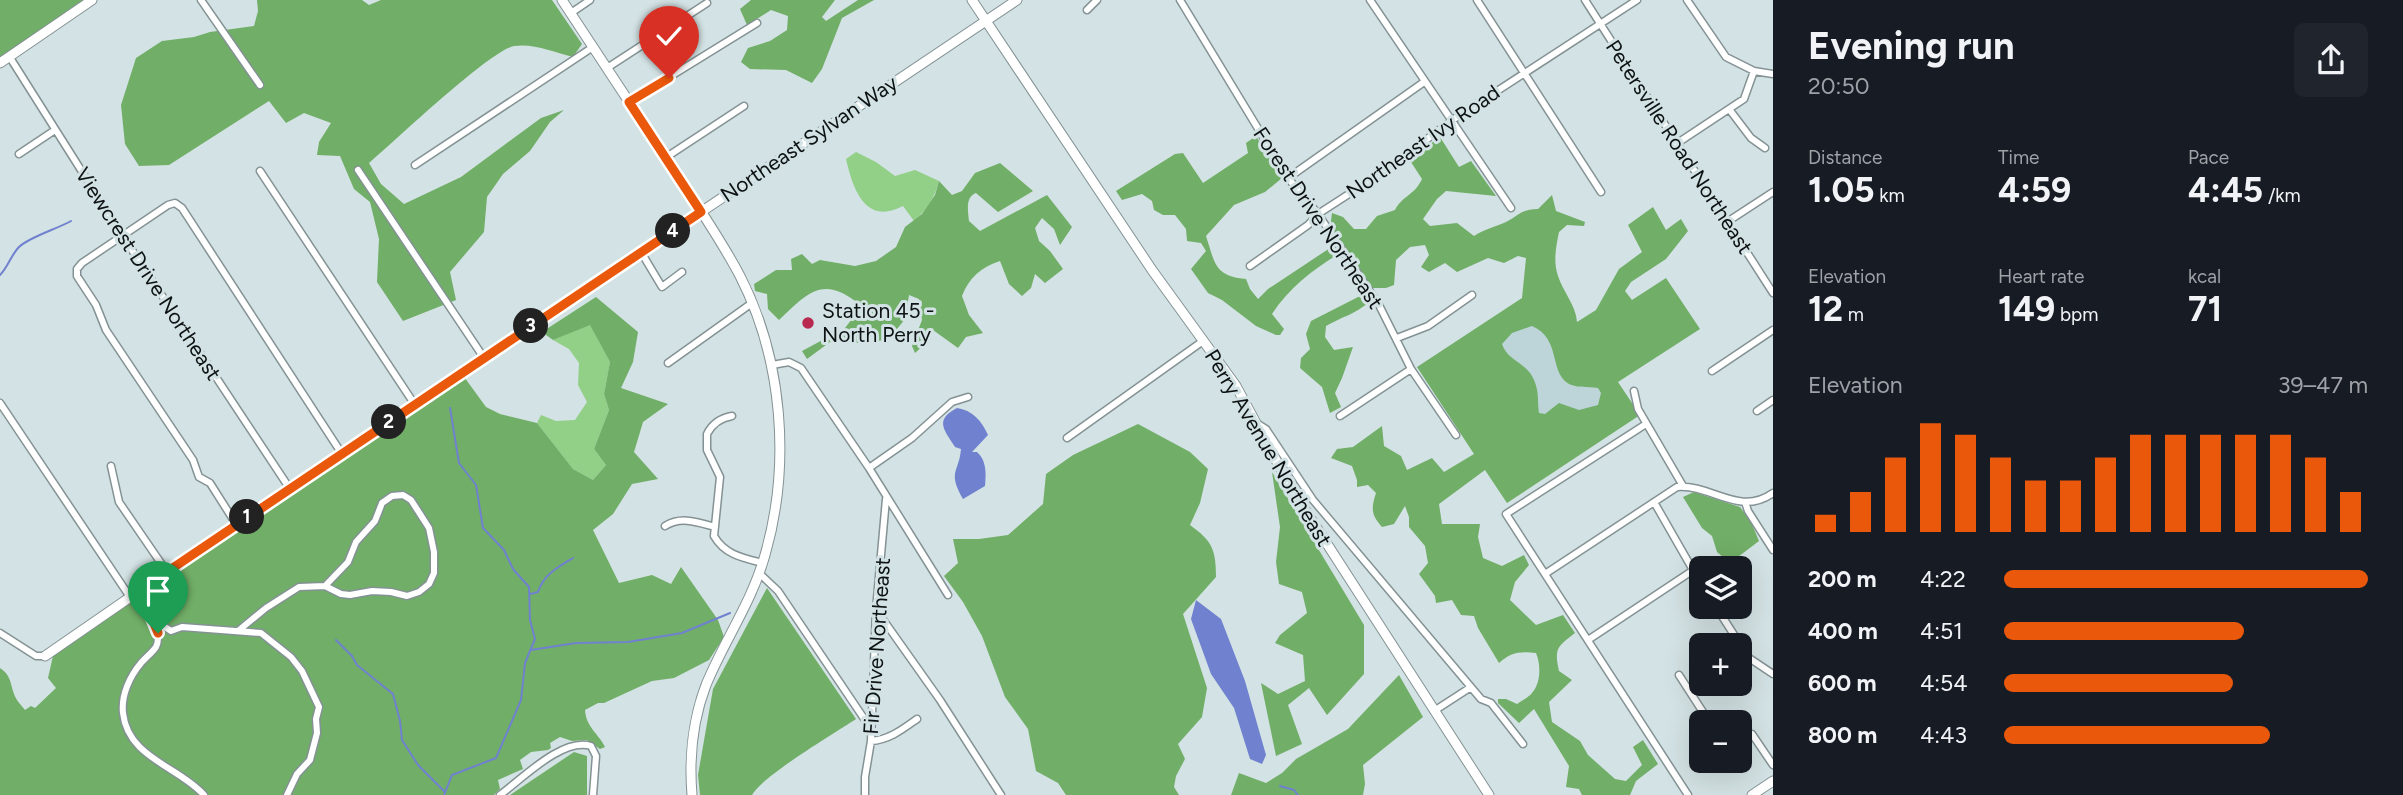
<!DOCTYPE html>
<html lang="en">
<head>
<meta charset="utf-8">
<style>
	:root { --surface:#171b24; --page:#20242c; --text:#f1f3f6; --muted:#9ea1a6; --accent:#ea580c }
	body { margin:0; font-family:Figtree,sans-serif; background:var(--page); color:var(--text); height:100vh; display:flex; flex-direction:column; font-size:26px; white-space:nowrap }
	* { box-sizing:border-box; margin:0 }
	p { font-size:23px; color:var(--muted) }
	.icon { flex:none; width:38px; height:38px; fill:none; stroke:currentColor; stroke-width:2; stroke-linecap:round; stroke-linejoin:round }
	.map { position:relative; flex:1; overflow:hidden }
	.panel { display:flex; flex-direction:column; background:var(--surface); width:630px }
	.panel>* { flex:none }
	.buttons { position:absolute; left:1689px; top:556px; display:grid; gap:14px }
	.buttons a { display:grid; place-items:center; width:63px; height:63px; border-radius:10px; background:var(--surface); box-shadow:0 7px 28px #0002; font-size:35px }
	.pin { position:absolute; display:grid; place-items:center; width:60px; height:60px; color:#fff; margin:-72px -30px; border-radius:50% 50% 50% 0; rotate:-45deg; box-shadow:0 0 7px #0007 }
	.pin .icon { rotate:45deg }
	.km { position:absolute; width:35px; height:35px; margin:-18px; border-radius:50%; background:#222; color:#fff; font-size:19px; line-height:35px; text-align:center }
	.round { display:grid; place-items:center; flex:none; width:74px; height:74px; border-radius:10px; background:var(--page) }
	.headline { display:flex; align-items:center; justify-content:space-between; height:119px; padding:0 35px }
	h1 { font-size:38px; font-weight:700; line-height:52px }
	.stats { display:grid; grid-template-columns:repeat(3,1fr); gap:10px; height:119px; padding:7px 35px }
	.stats div { display:grid; align-content:center }
	.stats b { font-size:35px; font-weight:700 }
	.stats small { font-size:19px; font-weight:400 }
	.stats p { font-size:19px }
	.chart { height:196px; padding:14px 35px }
	.chart p { display:flex; justify-content:space-between }
	.chart svg { width:100%; height:126px; margin-top:7px; stroke:var(--accent); stroke-width:6 }
	ul { padding:0 35px; list-style:none; font-size:23px }
	li { display:grid; grid-template-columns:112px 84px 1fr; align-items:center; height:52px }
	li i { height:18px; border-radius:9px; background:var(--accent) }
	main { display:flex; flex:1; min-height:0 }
	.map>svg:first-child { display:block }
</style>
</head>
<body>
<main>
<div class="map">
<svg width="1773" height="795" viewBox="0 0 1773 795">
	<rect width="100%" height="100%" fill="#d3e2e4"/>
	<path fill="#bdd5d9" d="M1577 323 1628 398 1555 447 1475 329Z"/>
	<path fill="#92cf87" d="M856 152 876 162 895 176 915 170 939 181C935 197 927 210 914 221L903 206C865 226 853 189 846 159Z
		M590 324 610 362 604 394 609 410 594 449 606 465 593 480 573 469 537 423 541 415 556 421 575 420 587 402 578 385 579 363 569 349 553 340Z"/>
	<path fill="#71ae67" fill-rule="evenodd" d="M0 0H92L0 63Z
		M257 0H362L369 5 381 0H552L582 44 573 57C554 52 533 43 514 46 489 51 394 142 369 163L381 184 404 204 461 177 541 118 564 110 550 122 530 151 503 174 487 197 484 232 450 272 456 300 403 321 377 282 379 239 370 202 354 189 340 156 317 155 319 142 331 123 304 113 286 123 269 101 169 165 139 166 125 144 121 105 136 58 162 41 194 37 210 32 254 26 258 11Z
		M751 0H835L822 17 826 21 858 0H874L842 18 822 69 812 83 786 70 750 69 741 62 748 48 770 41 787 30 788 16 771 10 747 25 740 9Z
		M1256 136 1282 178 1265 192 1234 205 1206 236C1215 263 1214 276 1246 279L1250 289 1258 299 1268 289 1333 246 1339 254C1313 269 1288 289 1272 314L1284 329 1280 335H1276L1256 326 1222 300 1208 293 1191 269 1206 251 1201 243 1187 241 1186 229 1175 215H1163L1154 210 1152 201 1142 194 1122 200 1116 191 1175 154 1183 153 1203 183 1248 153 1246 143Z
		M1440 137 1459 167 1471 161 1496 196 1446 191 1437 199 1423 219 1430 226 1457 223 1474 236C1485 229 1495 227 1506 222 1521 214 1520 210 1538 209L1552 195 1556 211 1585 222 1584 226 1567 225 1559 232C1556 247 1553 261 1558 276 1563 292 1576 305 1577 322L1596 310 1619 269 1642 252 1628 225 1653 207 1666 230 1681 219 1688 231 1666 259 1631 282 1625 291 1632 300 1666 278 1700 329 1618 382 1640 415 1507 503 1485 470 1439 504 1442 524H1480L1478 537 1483 558 1502 566 1524 555 1529 565 1515 582 1510 600 1536 625 1563 615 1575 633C1557 647 1554 648 1559 671L1572 680 1549 702 1552 722 1580 741 1588 755 1615 779 1626 781 1642 765 1633 747 1643 740 1658 764 1636 781 1630 795H1582L1579 789 1566 787 1569 766 1534 709 1519 723 1498 703V699H1506L1517 704C1521 701 1529 697 1532 693 1541 683 1541 665 1536 653 1520 651 1511 652 1499 663L1478 628 1474 616 1461 615 1452 600 1436 603 1435 596 1419 574 1428 563 1425 546 1409 527V517L1405 506 1394 524 1382 527C1371 515 1371 508 1376 493L1368 485 1357 487V480L1352 466 1331 458 1337 449 1353 447 1382 426 1384 446 1401 456 1407 470 1432 458 1444 472 1474 454 1417 367 1522 298 1526 258 1518 256 1504 263 1488 258 1457 272 1445 263 1429 272 1421 267 1429 255 1425 245 1410 247 1396 260 1394 285 1386 288H1372L1333 230 1331 221 1332 213 1343 217 1354 229H1366L1377 216 1395 210C1403 195 1414 196 1422 179L1409 159ZM1532 326C1560 338 1550 369 1566 382 1575 389 1587 386 1598 388L1601 393 1598 405 1579 410 1559 403 1545 414 1539 413C1537 399 1540 391 1532 376 1524 362 1507 360 1502 344L1512 333Z
		M1000 163 1033 191 998 212 976 193C965 197 968 211 969 221L980 231 1047 195 1072 227 1060 245 1054 229 1042 218 1035 228 1039 241 1050 251 1063 269 1045 283 1035 274 1031 288 1022 296 1009 284 1000 261C981 267 969 278 962 296L969 315 983 333 966 337 958 348 933 330 927 342 915 353 912 346 922 320 919 299 909 295 905 319 889 339 867 343 830 342 807 359 802 351 845 328 862 306C824 275 810 290 779 320L768 309 767 294 755 291 754 284 776 270H792L791 259 802 254 812 264 820 260 855 266 876 261 896 247 905 227 922 214 935 195 939 181 952 195 962 191 975 173Z
		M1364 294 1369 302C1356 314 1341 317 1326 326L1325 337 1334 350 1353 347 1342 378 1335 393 1341 407 1330 413 1322 387 1300 368 1301 358 1310 349 1306 334 1311 321Z
		M596 297 638 332 633 362 621 388 668 404 643 422 634 452 658 479 632 484 613 514 593 530 619 583 652 575 671 584 681 567 718 620 724 637 709 660 674 678 652 681 604 703H598L585 710C586 727 598 733 605 747L600 749 587 740 572 741 560 737 550 743 551 748 548 750 531 752 520 760 523 769 498 780 500 789 494 795H0V668C11 675 10 683 14 694 16 700 21 705 25 710L31 706 35 708 56 688 48 678 53 656 462 374 486 407 500 414 537 423 573 469 593 480 606 465 594 449 609 410 604 394 610 362 590 325 553 340 542 332Z
		M1138 424 1190 452 1208 469 1200 503 1190 525C1212 541 1216 549 1216 577L1183 614 1207 688 1202 717 1178 744 1185 759 1176 776 1174 787 1179 795H1066L1058 783 1036 771 1028 729 1005 697 982 636 963 602 944 576 958 563 953 539H979L1008 535 1043 504 1046 474 1073 455Z
		M1272 472 1364 625V674L1327 715 1309 688 1288 705 1302 744 1276 756 1261 683 1278 694 1305 681 1303 655 1275 643 1280 635 1307 613 1302 592 1279 584 1276 562 1280 527Z
		M1694 492 1740 507 1751 522 1759 541 1730 563 1717 552 1712 536 1702 528 1683 497Z
		M767 588 856 719C835 733 762 776 752 795H700L698 775 713 689Z
		M1399 675 1423 717 1363 765 1365 784 1363 795H1231L1239 773 1266 783 1282 773 1296 759 1348 729Z
		M574 752 587 756V795H510Z"/>
	<path fill="#7082cf" d="M957 408C972 410 982 421 988 435L972 452H977C987 461 986 474 985 486L963 499C947 471 959 473 961 449L955 447C944 430 934 420 957 408Z
		M1196 600 1221 619 1245 681 1266 755 1262 764 1250 759 1234 708 1211 674 1191 619Z"/>
	<g fill="none" stroke-linecap="round" stroke-linejoin="round">
		<path stroke="#7082cf" stroke-width="2" d="M0 275C8 267 11 255 19 247 29 237 57 229 71 221
			M530 594 538 592C543 575 558 567 573 558
			M336 640 352 656 357 665 393 694 400 721 402 740 418 765 444 791
			M531 650 576 643 628 642 682 633 730 613
			M1280 786 1294 790 1298 795
			M444 795 452 775 496 758 521 700 525 663 535 639 530 620 529 587 513 569 504 550 483 528 476 485 459 463 450 408"/>
		<defs>
			<path id="street" d="M201 0 260 85
				M1180 0 1288 178 1318 214 1379 305 1411 369 1456 435
				M1370 0 1511 208
				M1477 0 1601 192
				M1585 0 1773 293
				M1687 0 1726 57 1754 71 1773 74
				M1087 10 1097 0
				M571 13 590 0
				M9 56 122 235 290 489
				M607 68 707 3
				M629 102 757 23
				M1729 109 1751 138 1765 148
				M1676 144 1744 99 1754 71
				M19 154 55 130
				M665 158 744 106
				M415 165 593 47
				M358 170 484 358
				M260 171 415 405
				M1288 178 1424 82
				M1727 222 1773 192
				M641 252 662 287 682 272
				M1250 266 1308 225 1318 214 1386 170 1451 121 1637 0
				M1397 338 1428 326 1472 295
				M668 363 752 303
				M772 365 789 362 801 368 869 468 948 595
				M1712 371 1773 330
				M1634 391 1638 409 1683 486
				M0 403 130 597
				M1757 411 1773 400
				M732 416C720 418 712 424 707 434V450L720 477 714 536C725 555 743 558 763 563
				M1340 416 1411 369
				M1258 424 1266 429 1313 500 1481 699 1491 703 1523 744
				M1646 424 1506 514 1688 795
				M1067 438 1203 341
				M111 466 119 502 167 572
				M869 468 912 438 952 402 968 397
				M1654 502 1701 584
				M1745 502 1748 511 1773 550
				M236 524 210 483 199 477 193 460 106 330 96 305 77 276V269L82 263 168 205 175 203 182 208 342 454
				M665 526C681 516 697 522 715 527
				M759 573 778 591 867 723
				M1545 574 1677 487C1712 484 1739 517 1773 493
				M134 594 153 619 171 631 182 627 261 633 291 657 302 671 319 707 316 719 317 733 310 760 297 774 287 795
				M1716 607 1749 658 1773 674
				M147 610 146 598 148 586
				M877 611 940 700 1001 795
				M153 621C157 629 160 639 156 647 152 653 145 658 141 663 130 676 121 695 123 713 128 758 178 766 204 795
				M238 631 266 608 299 587 325 586 341 594 350 595 372 591 391 592 407 596 419 592 429 584 434 573V552L429 528 411 500 403 495 392 496 382 503 375 521 356 542 348 562 325 586
				M0 633 36 656H45
				M1588 640 1692 571
				M1679 675 1710 723
				M1434 711 1471 687
				M1740 736 1752 734 1773 765
				M871 741C889 740 903 729 917 719
				M500 795C523 778 563 737 591 746L596 756 593 795
				M865 795V777L871 741 876 610 886 499"/>
			<path id="secondary" d="M562 0C596 51 630 104 664 155 690 195 718 234 740 276 783 360 791 465 765 555 752 602 724 641 706 685 693 719 689 759 692 795
				M972 0 1152 270 1236 386 1291 488 1489 795
				M0 63 92 0
				M45 656 236 524 1017 0
				M1752 795 1773 781"/>
		</defs>
		<use href="#street" stroke="#849294" stroke-width="9"/>
		<use href="#secondary" stroke="#849294" stroke-width="11"/>
		<use href="#street" stroke="#fff" stroke-width="6"/>
		<use href="#secondary" stroke="#fff" stroke-width="9"/>
	</g>
	<g fill="none" stroke-linecap="round" stroke-linejoin="round">
		<defs>
			<path id="route" d="M158 633 147 606 149 584 701 212 629 102 669 78"/>
		</defs>
		<use href="#route" stroke="#fff" stroke-width="14"/>
		<use href="#route" stroke="#ea580c" stroke-width="9"/>
	</g>
	<circle fill="#b9284f" stroke="#d3e2e4" stroke-width="2.5" cx="808" cy="323" r="7"/>
	<g text-anchor="middle" stroke-width="6" stroke-linejoin="round" paint-order="stroke">
		<g font-size="21" fill="#0d1213" stroke="#d3e2e4">
			<text transform="translate(809 139) rotate(-34)" y="7">Northeast Sylvan Way</text>
			<text transform="translate(1423 142) rotate(-35)" y="7">Northeast Ivy Road</text>
			<text transform="translate(1679 147) rotate(57)" y="7">Petersville Road Northeast</text>
			<text transform="translate(1318 218) rotate(56)" y="7">Forest Drive Northeast</text>
			<text transform="translate(148 274) rotate(57)" y="7">Viewcrest Drive Northeast</text>
			<text transform="translate(1268 448) rotate(59)" y="7">Perry Avenue Northeast</text>
			<text transform="translate(877 646) rotate(-86)" y="7">Fir Drive Northeast</text>
		</g>
		<g font-size="21" fill="#0d1213" stroke="#d3e2e4" text-anchor="start">
			<text x="822" y="318">Station 45 -<tspan x="822" dy="24">North Perry</tspan></text>
		</g>
	</g>
</svg>
<div class="buttons">
<a><svg class="icon" aria-label="layers" viewBox="0 0 24 24"><path d="M12 4l9 5-9 5-9-5zM3 14l9 5 9-5"/></svg></a>
<a>+</a>
<a>−</a>
</div>
<div class="pin" style="left:158px;top:633px;background:#1e9e55"><svg class="icon" aria-label="arrive" viewBox="0 0 24 24"><path d="M6 21V4h12l-3 4 3 4H6"/></svg></div>
<div class="pin" style="left:669px;top:78px;background:#d93025"><svg class="icon" aria-label="check" viewBox="0 0 24 24"><path d="M5 12l5 5 9-10"/></svg></div>
<b class="km" style="left:247px;top:517px">1</b>
<b class="km" style="left:389px;top:422px">2</b>
<b class="km" style="left:531px;top:326px">3</b>
<b class="km" style="left:673px;top:231px">4</b>
</div>
<section class="panel">
<div class="headline"><div><h1>Evening run</h1><p>20:50</p></div><a class="round"><svg class="icon" aria-label="share" viewBox="0 0 24 24"><path d="M12 15V3M7 8l5-5 5 5M5 13v7h14v-7"/></svg></a></div>
<div class="stats">
<div><p>Distance</p><b>1.05<small> km</small></b></div>
<div><p>Time</p><b>4:59</b></div>
<div><p>Pace</p><b>4:45<small> /km</small></b></div>
</div>
<div class="stats">
<div><p>Elevation</p><b>12<small> m</small></b></div>
<div><p>Heart rate</p><b>149<small> bpm</small></b></div>
<div><p>kcal</p><b>71</b></div>
</div>
<div class="chart"><p><span>Elevation</span>39–47 m</p>
<svg viewBox="0 0 160 44" preserveAspectRatio="none"><path d="M5 44V38M15 44V30M25 44V18M35 44V6M45 44V10M55 44V18M65 44V26M75 44V26M85 44V18M95 44V10M105 44V10M115 44V10M125 44V10M135 44V10M145 44V18M155 44V30"/></svg>
</div>
<ul>
<li><b>200 m</b>4:22<i style="width:100%"></i></li>
<li><b>400 m</b>4:51<i style="width:66%"></i></li>
<li><b>600 m</b>4:54<i style="width:63%"></i></li>
<li><b>800 m</b>4:43<i style="width:73%"></i></li>
</ul>
</section>
</main>
</body>
</html>
